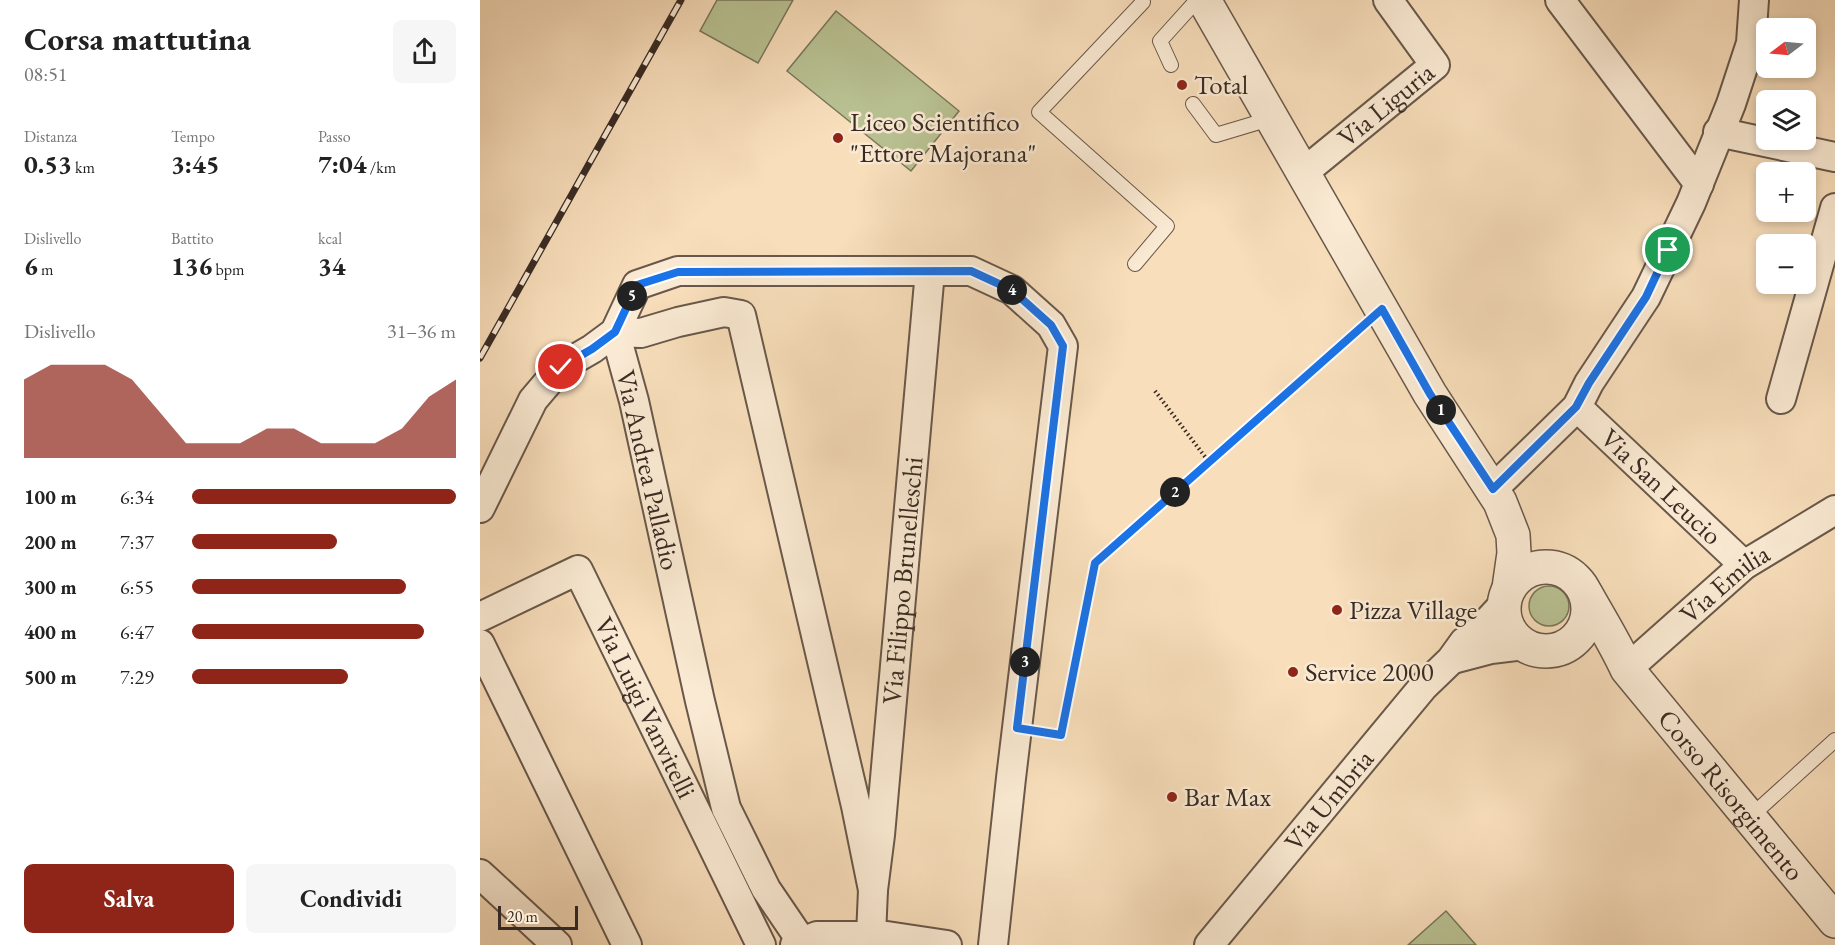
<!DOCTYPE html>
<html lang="it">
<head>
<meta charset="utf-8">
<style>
	:root { --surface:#fff; --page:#f6f6f6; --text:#222; --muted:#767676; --accent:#8f2418 }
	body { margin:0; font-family:"EB Garamond",serif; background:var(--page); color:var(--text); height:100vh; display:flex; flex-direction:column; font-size:22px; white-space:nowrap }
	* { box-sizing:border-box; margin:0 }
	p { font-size:20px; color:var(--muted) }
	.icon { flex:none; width:33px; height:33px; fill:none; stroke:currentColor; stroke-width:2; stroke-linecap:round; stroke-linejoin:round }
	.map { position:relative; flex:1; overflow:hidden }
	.panel { display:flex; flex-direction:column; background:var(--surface); width:480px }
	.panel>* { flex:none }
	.needle { width:39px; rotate:254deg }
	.tools { position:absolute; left:1276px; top:18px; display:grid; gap:12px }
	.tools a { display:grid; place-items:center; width:60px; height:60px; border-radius:9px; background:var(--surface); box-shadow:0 3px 9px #0003; font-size:30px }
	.scale { position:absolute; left:18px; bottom:15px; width:80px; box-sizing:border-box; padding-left:6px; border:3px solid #392b24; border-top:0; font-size:16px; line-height:21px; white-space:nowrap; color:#392b24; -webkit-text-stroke:4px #faead3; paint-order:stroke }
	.pin { position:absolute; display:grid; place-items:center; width:51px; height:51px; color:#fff; margin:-26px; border:3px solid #fff; border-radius:50%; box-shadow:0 2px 6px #0007 }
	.km { position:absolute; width:30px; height:30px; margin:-15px; border-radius:50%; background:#222; color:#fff; font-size:16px; line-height:30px; text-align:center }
	.round { display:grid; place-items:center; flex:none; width:63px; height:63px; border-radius:9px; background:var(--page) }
	.overview { display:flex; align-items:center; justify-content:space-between; height:102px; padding:0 24px }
	h1 { font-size:33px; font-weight:700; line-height:45px }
	.metrics { display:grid; grid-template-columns:repeat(3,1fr); gap:9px; height:102px; padding:6px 24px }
	.metrics div { display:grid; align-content:center }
	.metrics b { font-size:26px; font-weight:700 }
	.metrics small { font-size:16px; font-weight:400 }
	.metrics p { font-size:16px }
	.chart { height:168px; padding:12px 24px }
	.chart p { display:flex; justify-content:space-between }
	.chart svg { width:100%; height:108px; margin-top:6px; fill:var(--accent); opacity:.7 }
	.cta { display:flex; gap:12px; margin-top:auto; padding:12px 24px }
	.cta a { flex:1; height:69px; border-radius:9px; background:var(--accent); color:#fff; font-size:24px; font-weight:700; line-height:69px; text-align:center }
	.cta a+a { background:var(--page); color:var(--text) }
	ul { padding:0 24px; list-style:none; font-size:20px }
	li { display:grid; grid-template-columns:96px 72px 1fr; align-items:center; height:45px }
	li i { height:15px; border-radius:8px; background:var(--accent) }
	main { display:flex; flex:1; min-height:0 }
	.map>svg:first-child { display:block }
</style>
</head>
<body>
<main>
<section class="panel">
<div class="overview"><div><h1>Corsa mattutina</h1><p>08:51</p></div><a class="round"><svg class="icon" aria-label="share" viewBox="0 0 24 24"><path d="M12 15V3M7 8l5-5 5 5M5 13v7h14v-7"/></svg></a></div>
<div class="metrics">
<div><p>Distanza</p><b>0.53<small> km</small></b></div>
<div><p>Tempo</p><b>3:45</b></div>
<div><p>Passo</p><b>7:04<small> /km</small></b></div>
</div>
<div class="metrics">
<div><p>Dislivello</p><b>6<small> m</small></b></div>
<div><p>Battito</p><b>136<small> bpm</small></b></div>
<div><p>kcal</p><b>34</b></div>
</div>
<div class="chart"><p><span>Dislivello</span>31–36 m</p>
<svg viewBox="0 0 160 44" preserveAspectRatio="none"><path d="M0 44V12L10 6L20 6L30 6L40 12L50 25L60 38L70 38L80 38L90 32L100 32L110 38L120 38L130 38L140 32L150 19L160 12V44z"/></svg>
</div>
<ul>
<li><b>100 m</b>6:34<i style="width:100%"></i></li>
<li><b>200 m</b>7:37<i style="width:55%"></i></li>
<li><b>300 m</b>6:55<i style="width:81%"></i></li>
<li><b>400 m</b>6:47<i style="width:88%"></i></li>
<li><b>500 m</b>7:29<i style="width:59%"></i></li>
</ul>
<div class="cta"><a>Salva</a><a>Condividi</a></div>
</section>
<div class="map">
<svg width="1355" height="945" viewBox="0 0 1355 945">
	<rect width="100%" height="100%" fill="#f8debb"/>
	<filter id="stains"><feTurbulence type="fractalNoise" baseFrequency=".00333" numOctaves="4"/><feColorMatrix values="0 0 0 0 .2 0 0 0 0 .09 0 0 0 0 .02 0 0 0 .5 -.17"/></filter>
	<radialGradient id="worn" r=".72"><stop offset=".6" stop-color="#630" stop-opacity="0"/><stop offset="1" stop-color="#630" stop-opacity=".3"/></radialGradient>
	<path fill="#b9c293" stroke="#79765c" stroke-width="1.5" d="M237 0H313L278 63 220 31Z
		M356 11 479 111 431 171 307 71Z
		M1049 606a20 20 0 1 1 40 0a20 20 0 1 1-40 0Z
		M966 911 996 945H928Z"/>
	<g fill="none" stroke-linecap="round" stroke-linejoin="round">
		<defs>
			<path id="service" d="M691 65 680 41 717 0
				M713 104 736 135 793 118
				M655 264 687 226 559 112 663 2
				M1269 818 1355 740"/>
			<g id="minor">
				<path d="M1080 0 1219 184"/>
				<path d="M1238 132 1355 157"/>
				<path id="s1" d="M824 172 955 65 908 0"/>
				<path d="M1301 399 1355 208"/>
				<path id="s2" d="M1097 407 1264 565"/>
				<path d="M1013 489 1097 407 1109 383 1166 297 1211 203 1251 104 1271 43 1274 0"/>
				<path d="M0 508 53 400 81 367 112 349 135 332 157 285 198 271H491L532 290 571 325 583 346 531 778 513 945"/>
				<path id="s3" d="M0 617 98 570 281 945"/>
				<path d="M0 644 147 945"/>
				<path d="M973 659 1011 649 1045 645"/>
				<path id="s4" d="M1147 669 1264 565 1355 510"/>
				<path d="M0 874 77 945"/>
				<path id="s5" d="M391 936 393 890 400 835 450 271"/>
				<path d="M322 942 286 889 246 808 220 701 154 401 135 332 161 333 198 322 244 312 261 315 376 806 393 890"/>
				<path d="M315 945 337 936H407L467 945"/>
				<path id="s6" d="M729 945 943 687 971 660 984 642 996 634 1024 604"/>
			</g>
			<g id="tertiary">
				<path d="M724 0 950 394 1020 502 1033 535 1034 553 1029 588"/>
				<circle cx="1066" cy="609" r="42"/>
				<path id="s7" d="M1106 594C1120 619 1135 643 1147 669L1355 921"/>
			</g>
		</defs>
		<use href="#service" stroke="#69584a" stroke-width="16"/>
		<use href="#minor" stroke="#69584a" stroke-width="32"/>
		<use href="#tertiary" stroke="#69584a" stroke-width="36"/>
		<path stroke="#392b24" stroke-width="4" stroke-dasharray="1.5 3" stroke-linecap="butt" d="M675 391 729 462
			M562 732 581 735 615 563 879 329"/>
		<use href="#service" stroke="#faead3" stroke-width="14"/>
		<use href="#minor" stroke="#faead3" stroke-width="28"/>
		<use href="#tertiary" stroke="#faead3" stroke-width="33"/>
		<defs>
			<path id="rail" d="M0 358 201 0"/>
		</defs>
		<use href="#rail" stroke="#392b24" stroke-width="7"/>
		<use href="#rail" stroke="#faead3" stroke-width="4.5" stroke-dasharray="14" stroke-linecap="butt"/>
	</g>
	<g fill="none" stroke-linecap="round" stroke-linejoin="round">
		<defs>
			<path id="route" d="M81 367 112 349 135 332 157 285 198 272 491 271 532 290 571 325 583 346 537 728 581 735 615 563 902 309 950 394 1013 489 1096 407 1109 383 1166 297 1188 250"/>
		</defs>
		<use href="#route" stroke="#fff" stroke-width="12"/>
		<use href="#route" stroke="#1a73e8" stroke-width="8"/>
	</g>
	<g fill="#8f2418" stroke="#faead3" stroke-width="2">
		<circle cx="702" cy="85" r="6"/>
		<circle cx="358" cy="138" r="6"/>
		<circle cx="857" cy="610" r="6"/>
		<circle cx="813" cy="672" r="6"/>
		<circle cx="692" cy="797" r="6"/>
	</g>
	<g text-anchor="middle" stroke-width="5" stroke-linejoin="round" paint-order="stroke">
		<g font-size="27" fill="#392b24" stroke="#faead3" text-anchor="start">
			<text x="714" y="94">Total</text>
			<text x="370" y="131">Liceo Scientifico<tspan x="370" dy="31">"Ettore Majorana"</tspan></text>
			<text x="869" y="619">Pizza Village</text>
			<text x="825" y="681">Service 2000</text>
			<text x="704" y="806">Bar Max</text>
		</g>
		<g font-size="27" fill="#392b24" stroke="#faead3">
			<text dy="9" stroke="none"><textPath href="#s1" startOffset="106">Via Liguria</textPath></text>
			<text transform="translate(168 470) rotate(77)" y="9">Via Andrea Palladio</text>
			<text dy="9" stroke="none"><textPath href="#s2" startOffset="116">Via San Leucio</textPath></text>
			<text dy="9" stroke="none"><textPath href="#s5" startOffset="357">Via Filippo Brunelleschi</textPath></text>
			<text dy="9" stroke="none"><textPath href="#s4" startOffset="130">Via Emilia</textPath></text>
			<text dy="9" stroke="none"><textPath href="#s3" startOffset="262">Via Luigi Vanvitelli</textPath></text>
			<text dy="9" stroke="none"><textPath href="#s7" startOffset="249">Corso Risorgimento</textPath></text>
			<text dy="9" stroke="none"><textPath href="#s6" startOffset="188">Via Umbria</textPath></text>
		</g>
	</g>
	<rect width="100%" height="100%" filter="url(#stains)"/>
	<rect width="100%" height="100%" fill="url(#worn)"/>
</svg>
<div class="tools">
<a><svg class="needle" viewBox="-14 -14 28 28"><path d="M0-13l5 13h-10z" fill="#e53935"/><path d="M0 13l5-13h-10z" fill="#767676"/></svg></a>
<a><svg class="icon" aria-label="layers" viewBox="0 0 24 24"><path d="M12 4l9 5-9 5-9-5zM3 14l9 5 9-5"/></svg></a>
<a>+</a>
<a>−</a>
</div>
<div class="scale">20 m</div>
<div class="pin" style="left:1188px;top:250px;background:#1e9e55"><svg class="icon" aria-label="arrive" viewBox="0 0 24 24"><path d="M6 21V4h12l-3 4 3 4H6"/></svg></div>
<div class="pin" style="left:81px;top:367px;background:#d93025"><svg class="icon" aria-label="check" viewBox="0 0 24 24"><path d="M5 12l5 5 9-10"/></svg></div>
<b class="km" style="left:961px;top:410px">1</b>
<b class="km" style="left:695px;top:492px">2</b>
<b class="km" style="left:545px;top:662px">3</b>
<b class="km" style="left:532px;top:290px">4</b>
<b class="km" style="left:152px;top:296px">5</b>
</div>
</main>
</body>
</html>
